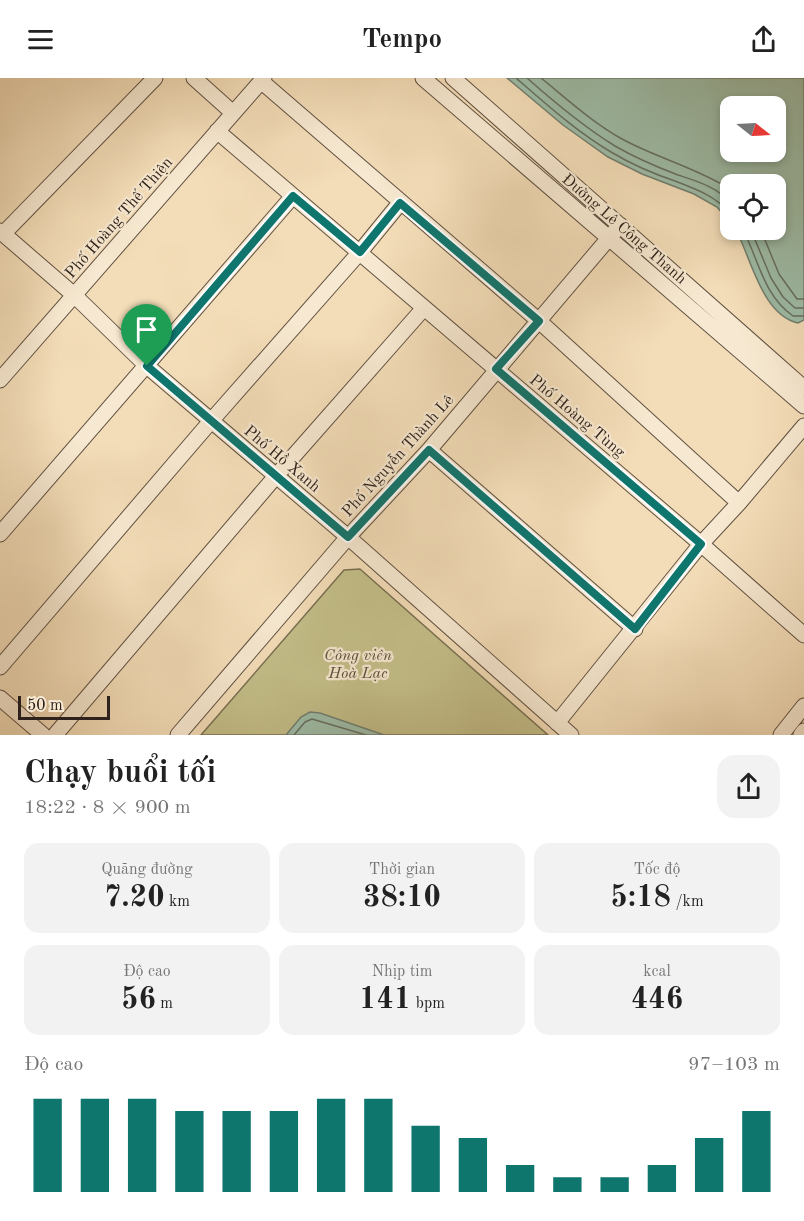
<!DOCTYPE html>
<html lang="vi">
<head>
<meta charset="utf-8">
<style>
	:root { --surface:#fff; --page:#f2f2f2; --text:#222; --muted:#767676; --accent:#0f766e }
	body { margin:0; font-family:"Old Standard TT",serif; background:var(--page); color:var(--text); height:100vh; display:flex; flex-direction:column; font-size:22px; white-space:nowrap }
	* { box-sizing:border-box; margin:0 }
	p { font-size:20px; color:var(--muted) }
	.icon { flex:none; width:33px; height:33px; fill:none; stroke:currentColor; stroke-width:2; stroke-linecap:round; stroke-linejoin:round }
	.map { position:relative; height:657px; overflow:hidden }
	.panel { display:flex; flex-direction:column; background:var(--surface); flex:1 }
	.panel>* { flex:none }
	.needle { width:39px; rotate:108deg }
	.buttons { position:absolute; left:720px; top:18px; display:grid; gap:12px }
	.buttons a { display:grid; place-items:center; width:66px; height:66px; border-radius:12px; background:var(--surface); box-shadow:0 3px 9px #0003; font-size:30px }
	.scale { position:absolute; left:18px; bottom:15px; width:92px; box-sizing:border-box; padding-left:6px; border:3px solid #2f211b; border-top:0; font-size:16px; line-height:21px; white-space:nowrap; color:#2f211b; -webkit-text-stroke:4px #f7e9d1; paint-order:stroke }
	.pin { position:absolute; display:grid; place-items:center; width:51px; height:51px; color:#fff; margin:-62px -26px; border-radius:50% 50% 50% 0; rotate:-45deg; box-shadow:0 0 6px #0007 }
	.pin .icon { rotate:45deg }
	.round { display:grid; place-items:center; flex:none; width:63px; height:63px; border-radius:18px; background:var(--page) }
	.headline { display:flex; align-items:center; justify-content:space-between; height:102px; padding:0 24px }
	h1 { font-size:33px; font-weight:600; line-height:45px }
	.figures { display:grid; grid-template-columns:repeat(3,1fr); gap:9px; height:102px; padding:6px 24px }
	.figures div { display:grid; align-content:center; border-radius:15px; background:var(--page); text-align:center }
	.figures b { font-size:30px; font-weight:600 }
	.figures small { font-size:16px; font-weight:400 }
	.figures p { font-size:16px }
	.chart { height:168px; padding:12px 24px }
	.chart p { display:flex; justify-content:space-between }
	.chart svg { width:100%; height:108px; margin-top:6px; stroke:var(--accent); stroke-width:6 }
	header { display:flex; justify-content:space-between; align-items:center; height:78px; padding:0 24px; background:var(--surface); font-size:27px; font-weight:600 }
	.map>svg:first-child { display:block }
</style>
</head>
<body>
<header><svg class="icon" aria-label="menu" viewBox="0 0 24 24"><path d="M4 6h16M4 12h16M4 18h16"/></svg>Tempo<svg class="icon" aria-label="share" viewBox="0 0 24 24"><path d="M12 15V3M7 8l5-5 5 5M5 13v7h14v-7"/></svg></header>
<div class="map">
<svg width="804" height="657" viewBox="0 0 804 657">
	<rect width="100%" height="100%" fill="#f3ddb8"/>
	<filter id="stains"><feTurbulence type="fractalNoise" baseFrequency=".00333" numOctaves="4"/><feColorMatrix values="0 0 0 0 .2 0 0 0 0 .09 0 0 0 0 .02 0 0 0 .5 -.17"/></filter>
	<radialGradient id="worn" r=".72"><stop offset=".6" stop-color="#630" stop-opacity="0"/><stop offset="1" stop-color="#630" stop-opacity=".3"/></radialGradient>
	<path fill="#c3be89" stroke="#797052" stroke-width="1.5" d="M360 491 548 657H201L344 492Z"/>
	<path fill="#9dbda8" stroke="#717f70" stroke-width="1.5" fill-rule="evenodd" d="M507 0H804V242L798 245C762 237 751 180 736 152H776V106H730V144L717 129 694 116 642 96 608 79 563 47ZM730 28H776V74H730Z
		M310 634 320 635 384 657H286L301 639Z"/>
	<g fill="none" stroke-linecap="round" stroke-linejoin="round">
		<path stroke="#666f62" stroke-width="1.5" d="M516 0C546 26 577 54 611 74 631 86 654 96 675 103 696 111 715 118 730 135
			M527 0C554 24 584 49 615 68 634 79 657 89 678 97 696 103 717 109 730 124
			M541 0C567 21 593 45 622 61 657 80 697 90 730 111
			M743 152C759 182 763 217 793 238H804
			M751 152 771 200 783 219 795 230H804
			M761 152 779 196 797 221H804
			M294 657 305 644 312 641 366 657"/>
		<defs>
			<path id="minor" d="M194 0 233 35
				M423 0 804 328
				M453 0 804 310
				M261 3 539 243 739 425
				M217 53 701 466 804 557
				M0 153 74 217 147 288 348 459 571 657
				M3 156 155 0
				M0 302 264 0
				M429 372 635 551
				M0 456 293 118
				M0 589 211 343 360 174 400 125
				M0 620 43 657
				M557 645 701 466 739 425 804 348
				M55 657 276 398 424 230
				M178 657 348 459 429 372 620 147
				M781 657 804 628
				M801 657 804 653"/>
		</defs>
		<use href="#minor" stroke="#605042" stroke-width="17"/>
		<use href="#minor" stroke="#f7e9d1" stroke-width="15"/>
	</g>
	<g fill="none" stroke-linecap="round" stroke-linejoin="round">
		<defs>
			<path id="route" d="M293 118 360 174 400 125 539 243 496 291 701 466 635 551 429 372 348 459 147 288Z"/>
		</defs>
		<use href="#route" stroke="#fff" stroke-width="12"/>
		<use href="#route" stroke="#0f766e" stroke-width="8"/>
	</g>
	<g text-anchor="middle" stroke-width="4.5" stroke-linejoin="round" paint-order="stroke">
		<g font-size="16" fill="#2f211b" stroke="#f7e9d1">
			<text transform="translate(118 139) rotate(-49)" y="6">Phố Hoàng Thế Thiện</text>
			<text transform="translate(625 150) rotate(41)" y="6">Đường Lê Công Thanh</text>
			<text transform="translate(578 337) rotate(40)" y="6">Phố Hoàng Tùng</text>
			<text transform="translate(397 377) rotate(-48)" y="6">Phố Nguyễn Thành Lê</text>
			<text transform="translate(283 380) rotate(40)" y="6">Phố Hồ Xanh</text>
		</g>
		<g font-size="16" font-style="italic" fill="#5b503c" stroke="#f7e9d1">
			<text x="358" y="582">Công viên<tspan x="358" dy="18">Hoà Lạc</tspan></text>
		</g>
	</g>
	<rect width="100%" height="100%" filter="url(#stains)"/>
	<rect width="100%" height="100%" fill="url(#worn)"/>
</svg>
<div class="buttons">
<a><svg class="needle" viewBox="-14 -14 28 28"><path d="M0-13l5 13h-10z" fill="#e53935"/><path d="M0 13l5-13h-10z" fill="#767676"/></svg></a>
<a><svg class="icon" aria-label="locate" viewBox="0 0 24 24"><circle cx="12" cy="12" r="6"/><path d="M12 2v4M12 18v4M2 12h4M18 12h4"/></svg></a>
</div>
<div class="scale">50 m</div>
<div class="pin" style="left:147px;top:288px;background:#1e9e55"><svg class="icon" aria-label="arrive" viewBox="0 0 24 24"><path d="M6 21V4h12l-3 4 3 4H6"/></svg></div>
</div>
<section class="panel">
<div class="headline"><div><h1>Chạy buổi tối</h1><p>18:22 · 8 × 900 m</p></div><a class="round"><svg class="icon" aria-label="share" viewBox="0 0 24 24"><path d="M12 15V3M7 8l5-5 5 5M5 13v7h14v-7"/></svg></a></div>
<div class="figures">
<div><p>Quãng đường</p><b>7.20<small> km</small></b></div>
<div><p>Thời gian</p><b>38:10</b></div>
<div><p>Tốc độ</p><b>5:18<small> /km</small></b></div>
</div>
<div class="figures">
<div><p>Độ cao</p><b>56<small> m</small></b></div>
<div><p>Nhịp tim</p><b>141<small> bpm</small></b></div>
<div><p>kcal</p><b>446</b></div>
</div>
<div class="chart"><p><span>Độ cao</span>97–103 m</p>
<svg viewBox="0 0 160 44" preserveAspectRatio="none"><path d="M5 44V6M15 44V6M25 44V6M35 44V11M45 44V11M55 44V11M65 44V6M75 44V6M85 44V17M95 44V22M105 44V33M115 44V38M125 44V38M135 44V33M145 44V22M155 44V11"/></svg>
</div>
</section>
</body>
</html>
